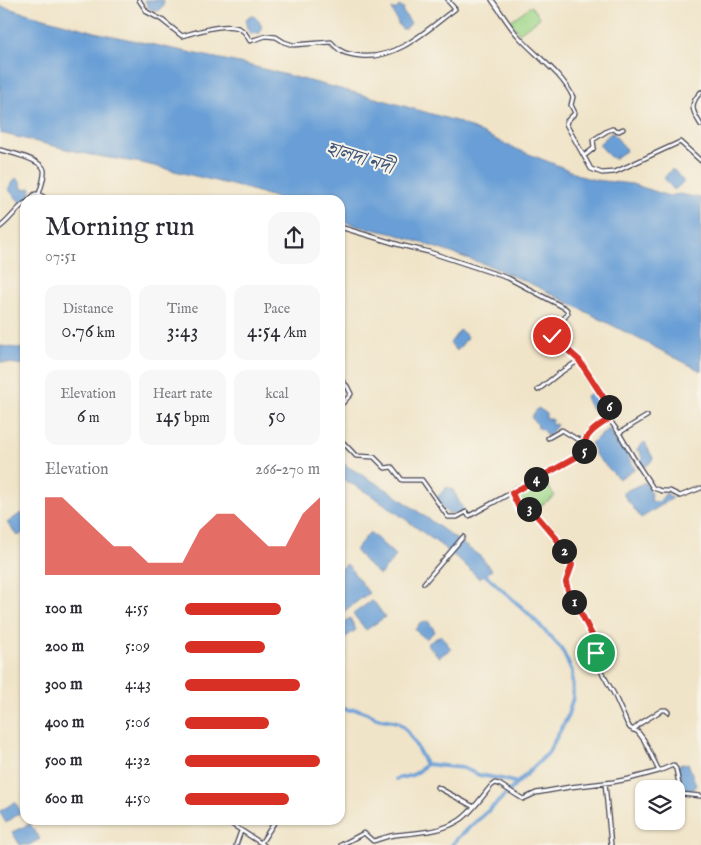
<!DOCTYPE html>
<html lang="en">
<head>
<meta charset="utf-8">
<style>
	:root { --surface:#fff; --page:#f7f7f7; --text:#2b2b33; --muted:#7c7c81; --accent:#d93025 }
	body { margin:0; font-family:"IM FELL English","Noto Serif Bengali",serif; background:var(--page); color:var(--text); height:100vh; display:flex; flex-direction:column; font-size:19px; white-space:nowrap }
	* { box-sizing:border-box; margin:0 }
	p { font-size:16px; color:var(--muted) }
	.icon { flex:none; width:28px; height:28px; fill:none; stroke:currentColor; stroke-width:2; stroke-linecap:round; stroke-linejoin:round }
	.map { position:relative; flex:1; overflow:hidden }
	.drawer { position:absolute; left:20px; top:195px; width:325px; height:630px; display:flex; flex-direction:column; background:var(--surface); border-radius:15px; box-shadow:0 1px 4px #0004 }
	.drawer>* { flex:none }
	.controls { position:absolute; left:635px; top:780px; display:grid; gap:10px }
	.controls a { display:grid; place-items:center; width:50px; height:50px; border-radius:10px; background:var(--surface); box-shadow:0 1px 4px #0004; font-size:25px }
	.pin { position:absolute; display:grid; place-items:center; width:42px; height:42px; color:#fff; margin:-21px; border:2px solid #fff; border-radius:50%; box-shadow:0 1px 5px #0007 }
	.km { position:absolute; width:25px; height:25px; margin:-12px; border-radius:50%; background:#222; color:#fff; font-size:14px; line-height:25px; text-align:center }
	.round { display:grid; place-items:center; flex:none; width:52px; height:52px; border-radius:15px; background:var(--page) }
	.headline { display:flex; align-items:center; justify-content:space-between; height:85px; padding:0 25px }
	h1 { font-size:28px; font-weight:600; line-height:38px }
	.stats { display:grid; grid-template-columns:repeat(3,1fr); gap:8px; height:85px; padding:5px 25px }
	.stats div { display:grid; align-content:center; border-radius:12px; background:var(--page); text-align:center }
	.stats b { font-size:21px; font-weight:600 }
	.stats small { font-size:14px; font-weight:400 }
	.stats p { font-size:14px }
	.chart { height:140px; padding:10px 25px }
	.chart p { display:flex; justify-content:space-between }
	.chart svg { width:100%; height:90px; margin-top:5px; fill:var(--accent); opacity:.7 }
	ul { padding:0 25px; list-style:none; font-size:16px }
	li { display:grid; grid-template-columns:80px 60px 1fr; align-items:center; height:38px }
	li i { height:12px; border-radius:6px; background:var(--accent) }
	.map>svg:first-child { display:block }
</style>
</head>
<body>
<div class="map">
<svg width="701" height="845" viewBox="0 0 701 845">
	<rect width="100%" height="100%" fill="#f7f3e8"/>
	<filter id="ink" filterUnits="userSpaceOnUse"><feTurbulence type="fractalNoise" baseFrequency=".02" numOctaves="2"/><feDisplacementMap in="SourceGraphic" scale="10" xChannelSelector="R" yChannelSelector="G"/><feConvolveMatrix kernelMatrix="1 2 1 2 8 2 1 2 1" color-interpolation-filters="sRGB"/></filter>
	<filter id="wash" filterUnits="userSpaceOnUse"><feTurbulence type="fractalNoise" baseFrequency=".0096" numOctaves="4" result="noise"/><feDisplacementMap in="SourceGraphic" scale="20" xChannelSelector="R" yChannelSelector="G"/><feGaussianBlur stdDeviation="1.12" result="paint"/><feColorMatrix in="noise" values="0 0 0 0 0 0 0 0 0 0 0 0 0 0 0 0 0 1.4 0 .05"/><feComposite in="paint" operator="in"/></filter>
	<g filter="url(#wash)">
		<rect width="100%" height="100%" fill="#f0e4c8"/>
		<path fill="#9fd789" stroke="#607c62" d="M531 6 540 18 519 33 510 21Z
			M542 478 555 496 537 508 524 506 515 492Z"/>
		<path fill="#699fd6" stroke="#466088" d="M145 0H164L163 6 158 11C149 11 148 7 145 0Z
			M0 6 99 33 244 64 383 100 456 121 514 148 564 168 580 176 595 180 632 184 669 196 679 194 701 198V371L538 287 493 267 395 234 357 226 340 220V200H283L248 189 142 163 91 155 0 133Z
			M399 6 404 9 403 12 411 23 406 29H402L399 26 392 9H397Z
			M249 16H254C259 21 264 26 260 33L251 34C247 29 243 22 249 16Z
			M611 133H613L625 148 626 151 614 159 609 156 599 144Z
			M671 170H674L684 182 674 190 664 178Z
			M16 178 21 182 22 189 31 188 30 197 27 200H25V203L19 201 8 189Z
			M460 330 467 336V338L457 351 450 343Z
			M0 346 25 349V365L0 362Z
			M597 390 609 411 603 419C594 413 588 405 586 396Z
			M538 408 546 413V418L553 420 551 423 552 425 556 424 557 425C554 430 551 432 549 436H547L543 430 537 427 538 425 532 419V416Z
			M609 429 618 445 626 453 635 469 619 479 596 456 591 443Z
			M644 442 646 443V445L653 458C651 463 647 466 642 467L639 463 643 458 640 454 641 451 636 450Z
			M340 462 391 492 481 557 492 570 479 579C461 559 439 544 417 528 393 510 368 491 340 478Z
			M645 482 652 495 651 501 659 502 666 493 673 498 641 518 622 493Z
			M447 487 453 490 464 511 455 515 453 513 448 514 437 500 439 495Z
			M21 513 25 514V532L18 536 7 523Z
			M369 533H371L396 556 380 575 368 565 355 550Z
			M347 564 369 593 340 614V570Z
			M371 601 375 603 385 617 366 630 353 614Z
			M350 618 356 630 340 641V625Z
			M428 621 435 631 426 639 415 630 419 624Z
			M441 635 451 649 439 657 427 644Z
			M688 763 696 785 694 789 683 792 678 765Z
			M15 802 21 812 6 823 0 813V811Z
			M30 824 40 839 29 845H20L12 832Z"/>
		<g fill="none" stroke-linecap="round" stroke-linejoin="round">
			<path stroke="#699fd6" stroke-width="4" d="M340 707C350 713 350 708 359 710 365 711 371 716 377 718 383 720 390 720 397 722 409 727 419 753 426 764L463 768 479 775 502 779 517 783
				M396 779C410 776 416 776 426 764
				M452 845 461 835 497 803 548 753 567 718 573 698 572 671 561 648 528 613 481 571"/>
		</g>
	</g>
	<g filter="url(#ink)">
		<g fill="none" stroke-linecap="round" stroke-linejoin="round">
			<defs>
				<path id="minor" d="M139 0 147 12 162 20 182 36C196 32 232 20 243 31 246 33 248 38 250 41L266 36 276 37 284 42 293 45 331 42C341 53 346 54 361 56 397 60 428 29 455 9L448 1 449 0
					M492 0C501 12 509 26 519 37 537 57 562 73 573 97L571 105 575 113 567 121 566 124 591 169 602 173 615 172 680 142 701 161
					M701 92C688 105 693 112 701 125
					M0 150C9 152 42 160 44 170 45 177 41 187 39 194
					M584 156 593 149 594 147 593 140 607 131 612 129 619 131 623 129
					M29 200 35 194H39L48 200
					M0 227C10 220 15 210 25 203
					M340 227 400 245 429 252 508 278 565 308 567 310 568 313 552 335 579 360
					M340 379 347 386 351 394 340 406
					M538 390 557 375 579 360 609 406 611 413 609 419
					M619 433 647 416
					M548 438 562 430 575 438 585 442
					M340 439 356 456 374 457 385 468 392 467 402 480H422L448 517H457L466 512 469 516 582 454C585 450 584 447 585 442 588 432 600 425 609 419L619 433 636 462 653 488 662 491H670L680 496 701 488
					M424 583 463 537
					M633 730 641 723 662 710H666L668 712
					M659 771 673 765 676 769 681 794 701 796
					M605 783 611 845
					M437 787 474 807
					M225 820 264 845
					M261 843 276 820
					M236 845 241 831
					M341 845 364 833 373 841C380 839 388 836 395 835 417 832 440 833 460 820 472 812 482 797 491 786L495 783 499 784 523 799 536 793 570 787 613 782 629 779 659 771 644 740 638 732 630 728 627 723 614 694 596 662 597 653 593 637 582 615 569 594 566 582 573 565 556 538 531 509 520 511 512 493"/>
			</defs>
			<use href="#minor" stroke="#413f50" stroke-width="5.5"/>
			<use href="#minor" stroke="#fff" stroke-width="3"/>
		</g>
	</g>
	<g fill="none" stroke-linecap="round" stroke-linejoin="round" filter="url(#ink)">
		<defs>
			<path id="route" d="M552 336 579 360 609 406C610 411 611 414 609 419 600 425 588 432 585 442 584 447 585 450 582 454L512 493 520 510 531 509 556 538 572 565 566 582 569 594 582 615 593 637 596 653"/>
		</defs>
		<use href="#route" stroke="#fff" stroke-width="10"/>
		<use href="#route" stroke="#d93025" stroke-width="6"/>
	</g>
	<g text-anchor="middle" stroke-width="4" stroke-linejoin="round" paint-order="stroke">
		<g font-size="20" font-style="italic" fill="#3e5479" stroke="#f7f3e8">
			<text transform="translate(360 157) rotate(17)" y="7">হালদা নদী</text>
		</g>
	</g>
</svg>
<div class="controls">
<a><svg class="icon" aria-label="layers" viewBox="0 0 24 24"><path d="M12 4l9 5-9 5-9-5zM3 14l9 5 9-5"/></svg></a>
</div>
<div class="pin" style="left:596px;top:653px;background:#1e9e55"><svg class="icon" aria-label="arrive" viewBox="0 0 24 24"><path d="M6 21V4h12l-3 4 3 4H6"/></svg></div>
<div class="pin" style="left:552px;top:336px;background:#d93025"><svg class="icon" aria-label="check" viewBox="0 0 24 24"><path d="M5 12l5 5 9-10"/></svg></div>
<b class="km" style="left:574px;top:602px">1</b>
<b class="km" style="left:564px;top:551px">2</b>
<b class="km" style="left:529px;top:509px">3</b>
<b class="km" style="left:536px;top:479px">4</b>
<b class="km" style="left:584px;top:451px">5</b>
<b class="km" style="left:609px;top:407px">6</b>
<section class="drawer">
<div class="headline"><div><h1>Morning run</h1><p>07:51</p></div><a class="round"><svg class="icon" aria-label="share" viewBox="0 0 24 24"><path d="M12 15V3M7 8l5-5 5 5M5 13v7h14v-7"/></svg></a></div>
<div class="stats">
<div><p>Distance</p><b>0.76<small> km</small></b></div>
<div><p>Time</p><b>3:43</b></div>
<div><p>Pace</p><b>4:54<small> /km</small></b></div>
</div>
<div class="stats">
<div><p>Elevation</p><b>6<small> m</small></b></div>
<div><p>Heart rate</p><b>145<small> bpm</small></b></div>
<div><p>kcal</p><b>50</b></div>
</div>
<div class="chart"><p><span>Elevation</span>266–270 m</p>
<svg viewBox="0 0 160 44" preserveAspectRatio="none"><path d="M0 44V6L10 6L20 14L30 22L40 30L50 30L60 38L70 38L80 38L90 22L100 14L110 14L120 22L130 30L140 30L150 14L160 6V44z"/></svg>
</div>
<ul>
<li><b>100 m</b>4:55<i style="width:71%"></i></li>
<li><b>200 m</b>5:09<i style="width:59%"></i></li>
<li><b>300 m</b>4:43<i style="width:85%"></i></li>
<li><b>400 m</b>5:06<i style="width:62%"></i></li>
<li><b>500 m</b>4:32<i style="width:100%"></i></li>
<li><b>600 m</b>4:50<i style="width:77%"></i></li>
</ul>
</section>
</div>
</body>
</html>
